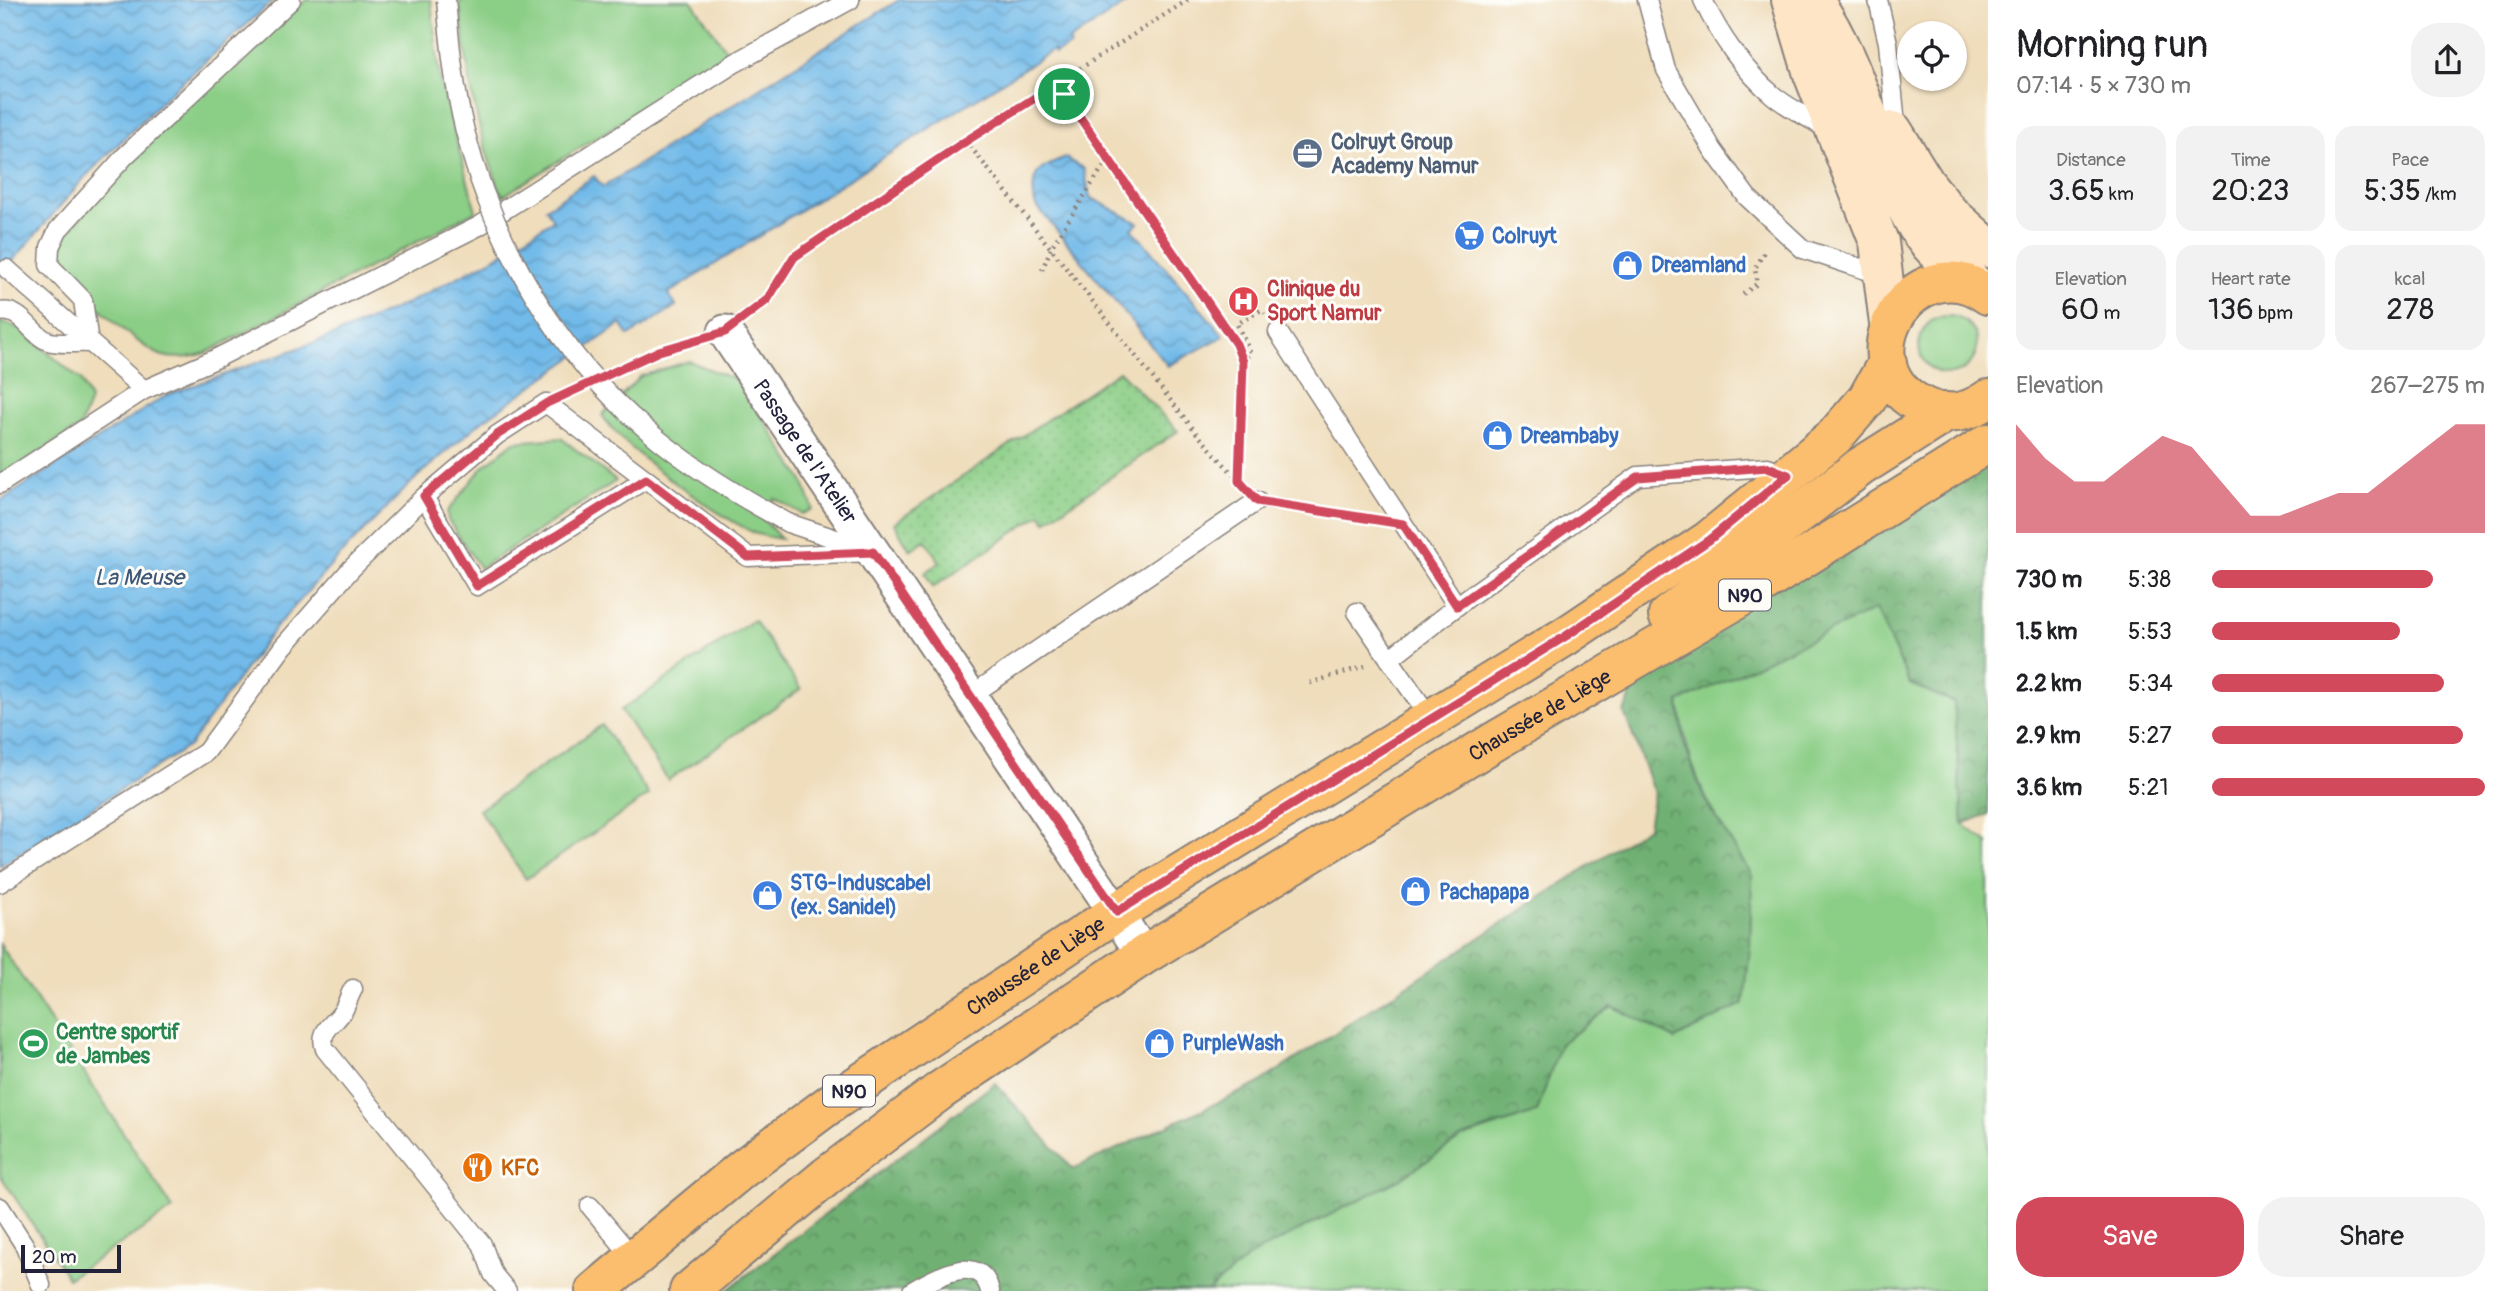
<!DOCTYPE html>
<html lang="en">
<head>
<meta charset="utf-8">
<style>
	:root { --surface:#fff; --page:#f2f2f2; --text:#202124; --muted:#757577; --accent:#d1495b }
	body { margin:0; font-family:Pangolin,sans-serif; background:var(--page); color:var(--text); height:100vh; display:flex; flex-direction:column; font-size:26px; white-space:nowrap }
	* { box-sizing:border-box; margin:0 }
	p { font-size:23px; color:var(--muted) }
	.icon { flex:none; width:38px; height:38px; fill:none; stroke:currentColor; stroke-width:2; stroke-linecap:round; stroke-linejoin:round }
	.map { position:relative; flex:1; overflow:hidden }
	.sheet { display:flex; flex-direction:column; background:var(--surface); width:525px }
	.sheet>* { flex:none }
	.controls { position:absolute; left:1897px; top:21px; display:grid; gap:14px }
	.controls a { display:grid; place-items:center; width:70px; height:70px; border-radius:50%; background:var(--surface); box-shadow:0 2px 5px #0004; font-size:35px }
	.scale { position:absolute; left:21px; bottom:18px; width:100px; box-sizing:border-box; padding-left:7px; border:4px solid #22223b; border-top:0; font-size:19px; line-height:24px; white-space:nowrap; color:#22223b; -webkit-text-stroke:5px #fdfcf7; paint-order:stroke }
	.pin { position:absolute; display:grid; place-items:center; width:60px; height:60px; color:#fff; margin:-30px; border:4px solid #fff; border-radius:50%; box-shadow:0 2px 7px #0007 }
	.round { display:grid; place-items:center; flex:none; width:74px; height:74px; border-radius:28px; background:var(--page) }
	.overview { display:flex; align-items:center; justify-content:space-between; height:119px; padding:0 28px }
	h1 { font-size:38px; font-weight:600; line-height:52px }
	.figures { display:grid; grid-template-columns:repeat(3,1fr); gap:10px; height:119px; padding:7px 28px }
	.figures div { display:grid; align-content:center; border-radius:18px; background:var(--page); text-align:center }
	.figures b { font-size:30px; font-weight:600 }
	.figures small { font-size:19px; font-weight:400 }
	.figures p { font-size:19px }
	.chart { height:196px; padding:14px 28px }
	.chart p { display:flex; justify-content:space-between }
	.chart svg { width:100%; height:126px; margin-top:7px; fill:var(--accent); opacity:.7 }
	.action { display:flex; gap:14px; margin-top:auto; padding:14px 28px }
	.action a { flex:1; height:80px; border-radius:28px; background:var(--accent); color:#fff; font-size:28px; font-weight:600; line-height:80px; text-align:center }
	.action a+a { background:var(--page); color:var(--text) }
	ul { padding:0 28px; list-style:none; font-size:23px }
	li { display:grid; grid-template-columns:112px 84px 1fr; align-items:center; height:52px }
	li i { height:18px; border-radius:9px; background:var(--accent) }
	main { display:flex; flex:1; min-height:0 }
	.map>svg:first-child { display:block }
</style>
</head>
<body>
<main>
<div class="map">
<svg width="1988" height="1291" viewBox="0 0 1988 1291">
	<defs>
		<pattern id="forest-crowns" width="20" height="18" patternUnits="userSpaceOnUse" patternTransform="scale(1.75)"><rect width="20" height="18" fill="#70b173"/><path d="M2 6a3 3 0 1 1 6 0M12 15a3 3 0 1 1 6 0" fill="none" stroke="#5c9060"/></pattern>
		<pattern id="garden-dots" width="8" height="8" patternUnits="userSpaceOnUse" patternTransform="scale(1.75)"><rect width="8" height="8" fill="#8bce86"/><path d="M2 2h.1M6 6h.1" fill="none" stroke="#78b175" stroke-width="1.8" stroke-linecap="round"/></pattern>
		<pattern id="water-waves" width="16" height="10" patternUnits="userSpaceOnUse" patternTransform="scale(1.75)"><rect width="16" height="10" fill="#71bae9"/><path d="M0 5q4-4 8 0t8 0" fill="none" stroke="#5c97be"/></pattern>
	</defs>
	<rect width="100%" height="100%" fill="#fdfcf7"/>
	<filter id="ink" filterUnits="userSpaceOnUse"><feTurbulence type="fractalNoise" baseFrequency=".0143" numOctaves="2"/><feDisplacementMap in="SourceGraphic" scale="14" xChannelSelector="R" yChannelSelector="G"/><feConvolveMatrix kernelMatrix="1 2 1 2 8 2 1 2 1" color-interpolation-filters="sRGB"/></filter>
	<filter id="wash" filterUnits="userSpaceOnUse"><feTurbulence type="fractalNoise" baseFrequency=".00686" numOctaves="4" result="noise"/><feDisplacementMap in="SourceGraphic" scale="28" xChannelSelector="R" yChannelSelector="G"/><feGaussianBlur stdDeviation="1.57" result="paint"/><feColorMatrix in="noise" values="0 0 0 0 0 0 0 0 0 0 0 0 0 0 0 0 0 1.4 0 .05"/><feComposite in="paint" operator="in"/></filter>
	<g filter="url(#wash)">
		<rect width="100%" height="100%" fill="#efddbb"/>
		<path fill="#8bce86" stroke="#567860" stroke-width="2" d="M306 0H431L440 81 476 211 206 353C191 357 179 360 163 356 140 349 78 291 67 270 61 260 62 249 63 238L130 161 221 73Z
			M459 0H691L729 54 503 196C475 134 467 68 459 0Z
			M1919 345a29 29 0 1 1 58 0a29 29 0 1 1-58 0Z
			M0 322 17 327 81 380 90 400 80 427 0 477Z
			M689 361 739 381 803 481 813 509 802 514 774 498 764 520 781 539C771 537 759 536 750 531 709 509 626 453 602 415L641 376Z
			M561 438 616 481 480 568 448 520 447 512 483 467 514 442Z
			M1876 608 1910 684 1954 702 1963 824 1988 843V1291H1208L1251 1255 1398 1180 1463 1137 1537 1112 1560 1044 1612 1006 1675 1039 1752 876C1713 813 1688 778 1679 702Z
			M754 620 801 689 668 780 621 710Z
			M602 725 649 795 526 879 479 810Z
			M0 944 173 1209 68 1278 0 1175Z"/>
		<path fill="url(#forest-crowns)" stroke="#496a57" stroke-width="2" d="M1988 456V814L1963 824 1954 702 1910 684 1876 609 1679 702 1684 743 1704 798 1752 876 1750 948 1744 1003 1675 1039 1612 1006 1560 1044 1537 1112 1463 1137 1398 1180 1251 1255 1208 1291H726L995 1083 1073 1169 1256 1085 1648 827 1654 793 1624 712 1642 668Z"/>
		<path fill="url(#garden-dots)" stroke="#567860" stroke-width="2" d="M1119 371 1178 431 1046 521 1041 514 933 587 925 573 940 562 925 540 910 550 894 523Z"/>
		<path fill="url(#water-waves)" stroke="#4a6e92" stroke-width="2" d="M0 0H274L172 91 85 177 0 276Z
			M899 0H1131L1069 41 1071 45 1055 54 1053 50 668 294 676 306 629 336 621 324 482 421 418 476 342 553 276 627 189 746 0 866V501L167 395 335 335 410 302 491 260 553 220 546 208 594 176 603 187Z
			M1066 158 1084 169 1090 197 1138 223 1132 229 1224 336 1168 366 1035 204C1029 172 1038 169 1066 158Z"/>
	</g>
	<g filter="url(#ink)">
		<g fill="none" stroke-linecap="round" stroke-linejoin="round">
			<defs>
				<path id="lane" d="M1647 0 1666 70 1713 150 1747 197 1803 249 1884 276
					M1703 0C1719 35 1744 71 1774 96 1790 109 1811 119 1829 130
					M1878 0 1888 43 1897 135
					M7 269 144 390
					M0 312C22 308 31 335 48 341 58 345 77 342 89 343L83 300 49 265 50 247 58 230 125 156 291 0
					M1278 332 1457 606
					M0 484 144 390 213 360 479 226 735 63 850 0
					M424 497 477 586 646 479
					M788 523 863 548
					M1357 612 1430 718
					M1389 659 1470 596 1638 476 1768 467 1788 475
					M970 696 1257 501
					M0 883 206 752 283 647 351 569 424 497 497 435 546 403 748 557 873 552
					M353 989C349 996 347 1004 343 1011 334 1025 318 1030 325 1049L482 1244 493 1274 507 1291
					M590 1206 634 1259
					M0 1207 25 1246 41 1285
					M912 1291C933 1279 980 1250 990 1291"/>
				<g id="street">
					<path id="s1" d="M725 332 1144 955"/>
				</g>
				<path id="secondary" d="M1791 0 1813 74 1879 242 1889 324
					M1813 0C1862 69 1874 159 1919 230 1933 253 1962 272 1981 290
					M1893 131 1925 183 1949 213 1988 248"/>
				<g id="primary">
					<path d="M1988 295C1912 240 1836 369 1927 408 1948 417 1970 412 1988 399"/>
					<path d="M1668 615 1860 467 1947 412"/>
					<path id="s2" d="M595 1291 742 1169 834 1101 1117 912 1566 636 1709 540 1834 437 1867 399 1887 363"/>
					<path id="s3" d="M689 1291 827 1176 941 1090 1144 955 1497 740 1743 596 1988 443"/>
				</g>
			</defs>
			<use href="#lane" stroke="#88807b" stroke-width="21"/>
			<use href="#street" stroke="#88807b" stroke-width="37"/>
			<use href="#secondary" stroke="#88807b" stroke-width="42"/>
			<use href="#primary" stroke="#88807b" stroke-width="42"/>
			<path stroke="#88807b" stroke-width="4.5" stroke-dasharray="2 5" stroke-linecap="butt" d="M1057 84 1110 156
				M966 141 1198 435 1241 483
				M1042 270 1052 246 1110 156 1228 330 1243 362 1251 354 1237 324 1261 310 1264 314
				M1743 294 1757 284 1755 268 1766 250
				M751 312 767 300 794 257 966 141 1188 0
				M621 369 659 351 694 341
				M1239 480 1243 362
				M1280 504 1368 518
				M1310 683 1365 666"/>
			<use href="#lane" stroke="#fff" stroke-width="18"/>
			<use href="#street" stroke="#fff" stroke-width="33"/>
			<use href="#secondary" stroke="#fde5c5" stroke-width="38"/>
			<use href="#primary" stroke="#fbbd6e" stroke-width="38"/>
			<defs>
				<path id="lane-bridge" d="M446 0C450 44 454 88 465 131 493 242 559 356 647 430 690 467 738 496 788 523"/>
			</defs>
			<use href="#lane-bridge" stroke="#88807b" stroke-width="21" stroke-linecap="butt"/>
			<use href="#lane-bridge" stroke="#fff" stroke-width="18"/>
		</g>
	</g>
	<g fill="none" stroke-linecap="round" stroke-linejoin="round" filter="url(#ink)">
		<defs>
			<path id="route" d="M1057 84 1236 344 1243 362 1239 481 1257 501 1403 524 1457 606 1638 477 1768 467 1788 475 1709 540 1566 636 1117 912 873 552 748 557 646 479 477 586 424 496 497 435 547 403 659 351 725 332 767 300 794 257 966 141Z"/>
		</defs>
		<use href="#route" stroke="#fff" stroke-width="14"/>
		<use href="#route" stroke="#d1495b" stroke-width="9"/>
	</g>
	<defs>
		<symbol id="office-disc" viewBox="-11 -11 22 22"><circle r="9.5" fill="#5c6f8a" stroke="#fdfcf7"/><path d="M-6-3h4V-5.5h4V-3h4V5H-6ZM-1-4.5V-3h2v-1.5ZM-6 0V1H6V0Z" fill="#fff"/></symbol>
		<symbol id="supermarket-disc" viewBox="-11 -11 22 22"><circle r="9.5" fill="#3f7fe0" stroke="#fdfcf7"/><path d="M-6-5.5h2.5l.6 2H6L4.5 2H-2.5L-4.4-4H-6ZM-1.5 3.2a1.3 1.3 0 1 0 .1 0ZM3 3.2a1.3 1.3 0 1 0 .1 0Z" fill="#fff"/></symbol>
		<symbol id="shop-disc" viewBox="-11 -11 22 22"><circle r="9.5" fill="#3f7fe0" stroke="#fdfcf7"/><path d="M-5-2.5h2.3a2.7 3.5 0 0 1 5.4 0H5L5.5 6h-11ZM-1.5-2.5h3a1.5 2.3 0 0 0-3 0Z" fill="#fff"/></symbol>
		<symbol id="hospital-disc" viewBox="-11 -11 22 22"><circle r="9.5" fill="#e0444e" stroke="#fdfcf7"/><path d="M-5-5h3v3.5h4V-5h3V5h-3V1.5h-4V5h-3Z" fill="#fff"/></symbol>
		<symbol id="stadium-disc" viewBox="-11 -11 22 22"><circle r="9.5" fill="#2e9e5b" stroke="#fdfcf7"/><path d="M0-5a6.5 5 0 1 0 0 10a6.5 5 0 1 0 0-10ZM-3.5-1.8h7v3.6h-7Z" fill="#fff"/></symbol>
		<symbol id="restaurant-disc" viewBox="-11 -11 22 22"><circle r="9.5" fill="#e8710a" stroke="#fdfcf7"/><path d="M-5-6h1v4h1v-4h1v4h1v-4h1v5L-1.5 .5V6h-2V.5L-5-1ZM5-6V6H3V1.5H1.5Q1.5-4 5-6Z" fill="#fff"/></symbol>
	</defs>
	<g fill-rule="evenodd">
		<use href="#office-disc" x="1290" y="136" width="35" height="35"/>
		<use href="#supermarket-disc" x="1452" y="218" width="35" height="35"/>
		<use href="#shop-disc" x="1610" y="248" width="35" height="35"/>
		<use href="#hospital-disc" x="1226" y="284" width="35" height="35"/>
		<use href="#shop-disc" x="1480" y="418" width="35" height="35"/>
		<use href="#shop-disc" x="1398" y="874" width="35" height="35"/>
		<use href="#shop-disc" x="750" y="878" width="35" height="35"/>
		<use href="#shop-disc" x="1142" y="1026" width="35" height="35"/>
		<use href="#stadium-disc" x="16" y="1026" width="35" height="35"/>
		<use href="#restaurant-disc" x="460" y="1150" width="35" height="35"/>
	</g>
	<g text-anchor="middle" stroke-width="6" stroke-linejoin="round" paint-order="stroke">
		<g fill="#fdfcf7" stroke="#646373" stroke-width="2">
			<rect x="1719" y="579.5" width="52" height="31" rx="5"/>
			<rect x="823" y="1075.5" width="52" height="31" rx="5"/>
		</g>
		<g font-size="19" font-weight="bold" fill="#22223b">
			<text x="1745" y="602">N90</text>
			<text x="849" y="1098">N90</text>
		</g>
		<g font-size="21" font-weight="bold" fill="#4e5e75" stroke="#fdfcf7" text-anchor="start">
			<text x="1331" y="149">Colruyt Group<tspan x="1331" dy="24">Academy Namur</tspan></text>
		</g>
		<g font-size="21" font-weight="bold" fill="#366cbe" stroke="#fdfcf7" text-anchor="start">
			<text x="1492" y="243">Colruyt</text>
			<text x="1651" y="272">Dreamland</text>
			<text x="1520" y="443">Dreambaby</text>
			<text x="790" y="890">STG-Induscabel<tspan x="790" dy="24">(ex. Sanidel)</tspan></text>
			<text x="1439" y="899">Pachapapa</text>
			<text x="1182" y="1050">PurpleWash</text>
		</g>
		<g font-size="21" font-weight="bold" fill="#be3a42" stroke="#fdfcf7" text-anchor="start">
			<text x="1267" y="296">Clinique du<tspan x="1267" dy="24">Sport Namur</tspan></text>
		</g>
		<g font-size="21" fill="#22223b" stroke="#fdfcf7">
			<text dy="7" stroke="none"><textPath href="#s1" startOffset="144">Passage de l'Atelier</textPath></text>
			<text dy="7" stroke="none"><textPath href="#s3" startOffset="1029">Chaussée de Liège</textPath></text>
			<text dy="7" stroke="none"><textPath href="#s2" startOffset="548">Chaussée de Liège</textPath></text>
		</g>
		<g font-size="21" font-weight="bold" fill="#27864d" stroke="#fdfcf7" text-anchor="start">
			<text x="56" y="1039">Centre sportif<tspan x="56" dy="24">de Jambes</tspan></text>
		</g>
		<g font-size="21" font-weight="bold" fill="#c56008" stroke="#fdfcf7" text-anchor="start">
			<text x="501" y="1175">KFC</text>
		</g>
		<g font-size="23" font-style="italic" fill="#3e5778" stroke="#fdfcf7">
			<text x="139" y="585">La Meuse</text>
		</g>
	</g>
</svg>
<div class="controls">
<a><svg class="icon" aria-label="locate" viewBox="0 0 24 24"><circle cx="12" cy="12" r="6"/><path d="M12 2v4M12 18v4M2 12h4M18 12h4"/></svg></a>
</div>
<div class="scale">20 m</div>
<div class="pin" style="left:1064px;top:94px;background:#1e9e55"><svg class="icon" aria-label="arrive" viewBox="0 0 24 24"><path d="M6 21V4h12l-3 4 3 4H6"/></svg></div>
</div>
<section class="sheet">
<div class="overview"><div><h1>Morning run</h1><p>07:14 · 5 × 730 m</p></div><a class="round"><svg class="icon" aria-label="share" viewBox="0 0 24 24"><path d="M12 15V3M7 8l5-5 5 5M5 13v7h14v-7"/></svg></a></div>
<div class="figures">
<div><p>Distance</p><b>3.65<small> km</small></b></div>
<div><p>Time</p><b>20:23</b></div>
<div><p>Pace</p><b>5:35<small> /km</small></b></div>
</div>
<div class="figures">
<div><p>Elevation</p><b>60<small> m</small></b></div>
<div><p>Heart rate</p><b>136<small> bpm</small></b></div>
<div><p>kcal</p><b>278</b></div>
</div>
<div class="chart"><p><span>Elevation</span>267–275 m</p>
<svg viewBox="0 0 160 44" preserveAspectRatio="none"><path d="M0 44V6L10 18L20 26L30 26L40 18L50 10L60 14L70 26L80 38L90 38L100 34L110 30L120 30L130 22L140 14L150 6L160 6V44z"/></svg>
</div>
<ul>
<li><b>730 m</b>5:38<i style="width:81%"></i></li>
<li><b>1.5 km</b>5:53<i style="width:69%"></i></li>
<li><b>2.2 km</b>5:34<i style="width:85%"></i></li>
<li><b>2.9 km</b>5:27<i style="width:92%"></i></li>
<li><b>3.6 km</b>5:21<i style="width:100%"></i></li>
</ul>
<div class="action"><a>Save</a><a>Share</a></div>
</section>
</main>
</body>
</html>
